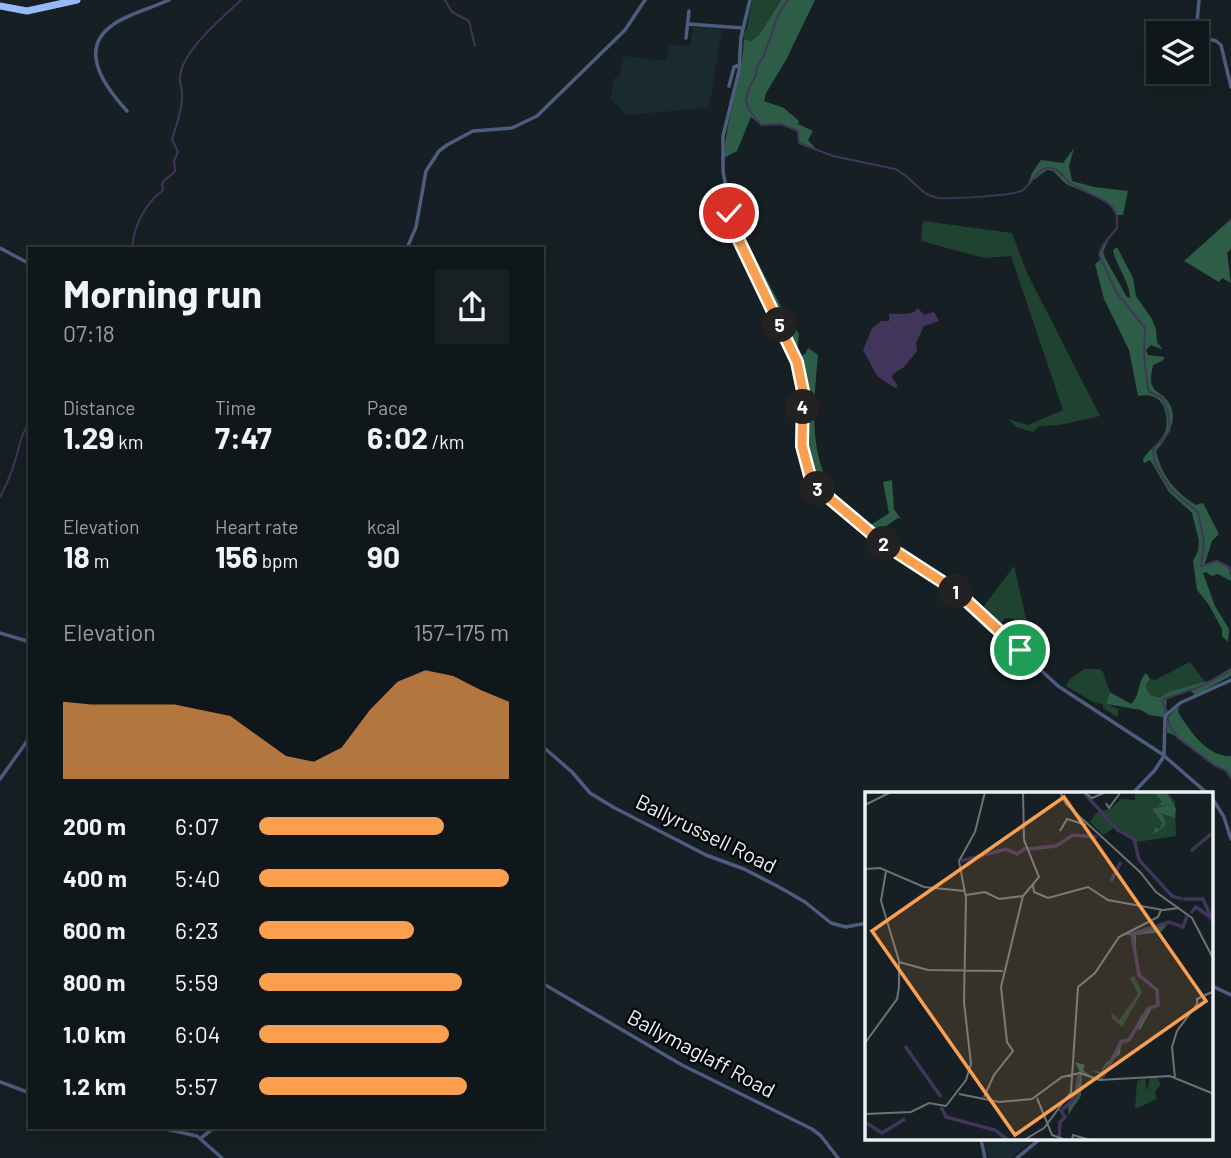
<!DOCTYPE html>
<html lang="en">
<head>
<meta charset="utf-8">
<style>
	:root { --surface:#10171a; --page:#192023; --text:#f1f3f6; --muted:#9c9fa2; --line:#303639; --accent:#fa9f4f }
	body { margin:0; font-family:Barlow,sans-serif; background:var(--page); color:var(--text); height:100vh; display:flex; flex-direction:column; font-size:26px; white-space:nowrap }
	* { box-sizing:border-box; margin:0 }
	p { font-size:23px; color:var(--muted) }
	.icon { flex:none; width:38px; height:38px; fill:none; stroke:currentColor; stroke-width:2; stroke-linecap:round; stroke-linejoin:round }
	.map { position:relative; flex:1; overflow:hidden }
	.drawer { position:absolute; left:28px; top:247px; width:516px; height:882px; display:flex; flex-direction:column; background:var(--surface); border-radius:0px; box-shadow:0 7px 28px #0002,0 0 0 2px var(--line) }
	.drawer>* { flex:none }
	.fabs { position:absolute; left:1146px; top:21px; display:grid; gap:14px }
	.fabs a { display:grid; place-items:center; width:63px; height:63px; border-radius:0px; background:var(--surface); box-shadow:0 7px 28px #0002,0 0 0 2px var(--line); font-size:35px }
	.pin { position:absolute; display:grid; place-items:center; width:60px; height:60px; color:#fff; margin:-30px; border:4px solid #fff; border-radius:50%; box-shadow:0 2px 7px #0007 }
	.km { position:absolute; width:35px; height:35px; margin:-18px; border-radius:50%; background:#222; color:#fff; font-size:19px; line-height:35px; text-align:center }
	.round { display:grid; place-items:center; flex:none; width:74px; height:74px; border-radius:0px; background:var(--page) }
	.overview { display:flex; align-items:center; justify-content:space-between; height:119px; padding:0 35px }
	h1 { font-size:38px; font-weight:700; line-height:52px }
	.metrics { display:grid; grid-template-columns:repeat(3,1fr); gap:10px; height:119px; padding:7px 35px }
	.metrics div { display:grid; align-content:center }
	.metrics b { font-size:30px; font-weight:700 }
	.metrics small { font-size:19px; font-weight:400 }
	.metrics p { font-size:19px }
	.chart { height:196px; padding:14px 35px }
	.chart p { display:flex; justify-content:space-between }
	.chart svg { width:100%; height:126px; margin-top:7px; fill:var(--accent); opacity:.7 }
	ul { padding:0 35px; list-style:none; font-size:23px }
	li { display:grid; grid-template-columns:112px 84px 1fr; align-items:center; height:52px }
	li i { height:18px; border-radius:9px; background:var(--accent) }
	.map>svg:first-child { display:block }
</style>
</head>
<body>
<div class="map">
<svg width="1231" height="1158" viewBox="0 0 1231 1158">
	<rect width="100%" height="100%" fill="#161f23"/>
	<path fill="#1a2a31" d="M693 27 722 29 709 108 626 115 611 99 614 78 619 77 623 56 666 61 669 44 690 46Z
		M983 1139H1034L1011 1158H989Z"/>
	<path fill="#204231" d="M752 0H781L759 35 751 41 741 37 747 28Z
		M923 221 1012 233 1027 273 1100 416 1060 425 1039 426 1033 432 1016 427 1008 419 1028 425 1063 410 1011 256 984 258 921 241Z
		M1014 566 1028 627 1021 646 1007 634 1017 623 1014 619 1006 618 998 626 981 610Z
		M1190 662 1205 682C1198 684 1160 697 1156 697 1151 696 1150 695 1147 691L1146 684 1150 679 1155 680Z
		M1084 669H1099L1103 672 1110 692 1106 704 1119 709 1117 717 1103 708V704L1095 703 1066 686 1069 680Z"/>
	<path fill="#2d5d46" d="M781 0H815L786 60 766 93 764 101 784 108 799 121 798 124 813 131 808 140 817 150 799 143 798 131 781 124 761 125 751 117 737 151 724 158C726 117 742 80 744 39L751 41 759 35Z
		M1074 148 1069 166 1072 181 1094 187 1128 191 1123 215H1117L1107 202 1066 184 1053 171 1047 170 1028 184 1032 173 1041 160 1063 163Z
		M731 212 784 312 799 334 797 350 794 351 735 229Z
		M1231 219V249L1227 253 1231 283 1222 278 1219 282 1184 261Z
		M1109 239 1103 252 1105 258 1127 297 1130 298C1130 282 1116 266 1113 250L1117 247 1133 278 1136 296 1152 319 1156 329 1157 342 1163 350 1151 345 1146 350 1148 355 1165 357 1162 361 1153 365C1152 372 1149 381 1153 387 1155 392 1161 393 1165 398 1182 416 1168 436 1156 451 1162 476 1174 491 1196 505L1203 503 1219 534 1212 541 1204 566 1217 561C1228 564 1231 570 1231 581L1218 574 1212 576 1206 572 1203 573 1215 606 1229 629 1228 642 1222 636V629L1209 605 1197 590 1193 561 1198 551 1199 541 1192 513 1169 492 1150 460 1144 463 1143 459C1149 449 1161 442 1165 432 1167 428 1167 420 1166 415 1163 399 1154 393 1138 396L1129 350 1104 299 1095 264 1100 260C1099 251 1103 245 1109 239Z
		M808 348 818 355C814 398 808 452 832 489L825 495C821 490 814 484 811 478 793 445 809 394 797 357L805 354Z
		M892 480 894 509 901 519 898 518 873 535 865 529 889 513 883 482Z
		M1231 668V676L1195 695 1190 690 1167 697 1166 708 1168 711 1162 717 1149 715 1141 710 1106 704 1110 692 1131 704C1141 695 1137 682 1146 673L1150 679 1146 684 1147 691 1152 696 1160 697 1169 692 1211 680Z
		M1179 706 1178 712C1189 730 1207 757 1231 756V778L1223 769 1214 765 1172 734 1167 733V718Z"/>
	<path fill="#41355b" d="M918 308 924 315 934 312 939 321 924 326 916 343 917 351 904 367 893 374 892 378 898 386 895 388 877 376 863 350 872 328 881 321H889V314C899 313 911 317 918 308Z"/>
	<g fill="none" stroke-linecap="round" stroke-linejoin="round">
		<path stroke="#41355b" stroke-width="2" d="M445 0 452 12 469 21 475 46
			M788 0 779 13 763 58 757 66 756 75 750 86 746 100 749 110 761 125 781 124 798 131 799 143 833 156 895 169C912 176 919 195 938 198 950 199 1015 196 1023 190 1031 184 1036 171 1046 168 1058 166 1061 175 1068 181 1079 191 1106 198 1113 208 1118 214 1117 221 1117 228L1103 245 1099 254 1116 292 1145 328 1144 356 1148 389 1150 392 1162 398 1168 412 1170 430 1153 450 1155 464 1171 490 1198 512 1204 541 1201 566 1217 561 1229 567 1231 571
			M132 248C134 225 145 204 163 190L162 184C165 177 171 177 175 171L174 161 178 152 172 139C176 127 182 110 182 98 183 90 179 83 180 76 183 50 222 18 241 0
			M0 497C11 476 14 465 20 443 22 433 28 427 30 417
			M1231 671 1199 687 1162 700 1170 726 1178 738 1214 765 1227 771 1231 778"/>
		<path stroke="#4d5d7e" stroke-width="3.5" d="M750 0 741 37 739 71 723 136V171L734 230 775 312 800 372 803 391 802 446 812 482 885 544 955 590 1058 686 1162 754 1208 794
			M688 24 743 28
			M1196 33 1199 0
			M1197 35 1216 41 1221 45 1231 87
			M686 38 689 11
			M729 86 734 67 740 65
			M127 111C107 89 78 52 110 27 124 15 152 8 169 0
			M0 248 30 264
			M407 248 416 227 426 171 439 151 447 145 473 131 512 128 537 116 625 30 645 0
			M0 633 30 642
			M542 746 572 772 590 793 613 807 706 855 744 869 779 887 805 902 831 923 846 927 867 923
			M0 779 30 737
			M1132 794 1155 770 1164 756 1165 716 1180 703 1231 680
			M1212 798 1224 817 1231 839
			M542 983 682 1065 812 1129 821 1136 838 1158
			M1212 986 1231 995
			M0 1082 30 1093
			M157 1127 197 1136 222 1158
			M201 1138 215 1127
			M981 1139 985 1158
			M1017 1158 1040 1139"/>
		<path stroke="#97b8f9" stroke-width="7" d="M0 6 27 11 77 0"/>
	</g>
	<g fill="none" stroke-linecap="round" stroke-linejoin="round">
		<defs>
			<path id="route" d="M729 213 734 230 797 362 803 391 802 446 810 476 815 486 884 544 955 590 1020 650"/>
		</defs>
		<use href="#route" stroke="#fff" stroke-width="14"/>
		<use href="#route" stroke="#fa9f4f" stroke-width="9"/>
	</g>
	<g text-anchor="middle" stroke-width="5" stroke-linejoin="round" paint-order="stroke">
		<g font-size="21" fill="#ebf1f4" stroke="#05080a">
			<text transform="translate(706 834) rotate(26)" y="7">Ballyrussell Road</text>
			<text transform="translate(701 1054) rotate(28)" y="7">Ballymaglaff Road</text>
		</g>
	</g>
	<g transform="translate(865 792)">
		<rect width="348" height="348" fill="#161f23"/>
		<path d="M270 0H302L310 10 311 44 271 50 251 35 238 43 225 30 232 20 245 17 256 7 270 8ZM269 184 277 200 257 235 247 226 246 220 254 228 273 202 265 186ZM291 284 296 292 290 300 292 307 270 317 272 289 280 286 282 299 285 285Z" fill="#204231"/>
		<path d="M289 0H301L311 17 310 26 295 21 300 28V34L289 42 290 35 294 37 298 32 287 17 307 12 292 14 297 10ZM304 130 296 140 271 143V155L268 158 266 143H256ZM287 216 275 238 273 236 267 246 256 251 255 262 245 270 247 274 237 287H228L217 280 216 304 203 323 204 310 213 297 215 281 210 270 220 273 218 278 226 284 236 286 245 276 243 271 236 282 227 279 236 280 240 272 252 262 255 248 264 247 277 222Z" fill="#2d5d46"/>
		<path fill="none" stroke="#41355b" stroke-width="3.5" d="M220 2 253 38 269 47 274 68 307 104 317 107M163 57 191 54 208 43 232 45M326 59 346 42M96 69 141 57 152 62 161 56M246 89 256 70M318 107H338L349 132M326 121 331 115 346 126M40 254 76 305M238 285 256 250 264 248 283 217 293 213 292 198 274 183 267 142 304 130 318 135 322 124M76 315 81 325 130 338 143 348M0 330 17 341 40 327M194 348 195 330 200 325 196 319 210 306 214 283"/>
		<path fill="none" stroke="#6b7377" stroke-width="2" d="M195 0 201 12 275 80 291 100 327 126 349 168M219 0 227 6 241 0M241 11 244 16 255 1M0 13 26 0M195 39 202 27 221 33M0 77 15 76 59 95 100 99M168 93 169 100 183 106 223 95 243 108 298 118 314 116M101 103 120 100 134 107 158 104 174 85 159 48 158 0M34 170 63 178 138 179M0 251 32 207 34 195V169L16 109 21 79M310 286 307 255 312 239 332 212V207L349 199M94 302 134 310 167 307 197 285 215 281 234 288 305 284 349 302M119 305 129 283 148 259 142 250 136 195 158 104M172 306 187 343 201 348M0 322 46 320 64 311 81 314 101 288 106 272 99 210 101 106 94 69 110 40 120 0M159 348 179 336 206 300 213 195 230 181 254 145 293 125 296 118M207 348 208 343 225 348"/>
		<path fill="#fa9f4f" fill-opacity="0.15" stroke="#fa9f4f" stroke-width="3.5" d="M199 5 341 209 150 343 7 139Z"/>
		<rect width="348" height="348" fill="none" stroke="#ebf1f4" stroke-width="3.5"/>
	</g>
</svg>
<div class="fabs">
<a><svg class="icon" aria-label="layers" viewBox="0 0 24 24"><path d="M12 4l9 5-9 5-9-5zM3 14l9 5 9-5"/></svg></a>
</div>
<div class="pin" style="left:1020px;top:650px;background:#1e9e55"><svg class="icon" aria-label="arrive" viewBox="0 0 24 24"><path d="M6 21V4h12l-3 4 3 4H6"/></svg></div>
<div class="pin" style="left:729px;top:213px;background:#d93025"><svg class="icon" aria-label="check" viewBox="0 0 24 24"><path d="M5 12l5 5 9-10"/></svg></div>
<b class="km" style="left:956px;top:592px">1</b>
<b class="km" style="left:884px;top:544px">2</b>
<b class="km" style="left:818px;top:489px">3</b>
<b class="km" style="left:803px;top:407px">4</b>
<b class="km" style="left:780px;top:325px">5</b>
<section class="drawer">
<div class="overview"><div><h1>Morning run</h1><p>07:18</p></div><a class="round"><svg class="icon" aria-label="share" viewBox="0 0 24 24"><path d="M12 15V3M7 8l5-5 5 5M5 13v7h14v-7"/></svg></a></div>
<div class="metrics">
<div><p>Distance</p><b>1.29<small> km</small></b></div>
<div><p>Time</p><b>7:47</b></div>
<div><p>Pace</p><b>6:02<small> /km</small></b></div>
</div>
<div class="metrics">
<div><p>Elevation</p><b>18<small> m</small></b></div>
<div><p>Heart rate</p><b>156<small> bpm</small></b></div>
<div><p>kcal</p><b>90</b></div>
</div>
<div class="chart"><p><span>Elevation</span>157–175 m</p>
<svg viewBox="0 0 160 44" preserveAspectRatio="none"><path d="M0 44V17L10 18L20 18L30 18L40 18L50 20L60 22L70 29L80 36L90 38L100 33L110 20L120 10L130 6L140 8L150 13L160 17V44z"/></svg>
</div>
<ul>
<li><b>200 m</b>6:07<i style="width:74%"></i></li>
<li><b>400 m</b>5:40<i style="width:100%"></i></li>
<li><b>600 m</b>6:23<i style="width:62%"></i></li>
<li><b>800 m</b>5:59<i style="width:81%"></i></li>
<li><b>1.0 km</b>6:04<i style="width:76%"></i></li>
<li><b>1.2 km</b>5:57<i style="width:83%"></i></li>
</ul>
</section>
</div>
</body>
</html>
